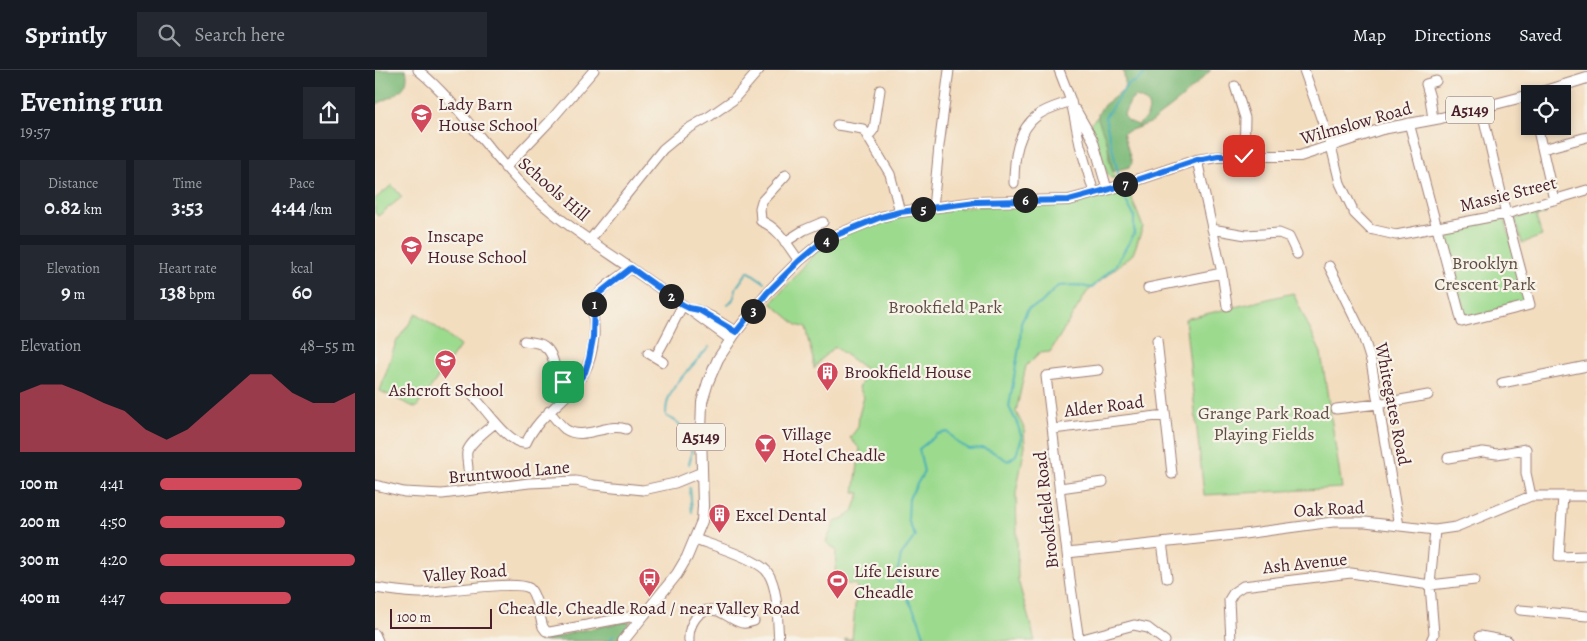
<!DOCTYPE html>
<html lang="en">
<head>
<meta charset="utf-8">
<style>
	:root { --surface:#171b24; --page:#242831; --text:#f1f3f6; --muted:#9ea1a6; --line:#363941; --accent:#d1495b }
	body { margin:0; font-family:Alegreya,serif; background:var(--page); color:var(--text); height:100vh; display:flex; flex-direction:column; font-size:19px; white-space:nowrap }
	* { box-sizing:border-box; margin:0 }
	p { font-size:16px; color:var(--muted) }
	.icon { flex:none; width:28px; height:28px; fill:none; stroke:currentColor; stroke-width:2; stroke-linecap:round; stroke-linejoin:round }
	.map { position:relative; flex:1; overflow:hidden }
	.sheet { display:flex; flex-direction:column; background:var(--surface); width:375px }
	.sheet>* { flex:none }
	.controls { position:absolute; left:1146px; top:15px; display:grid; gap:10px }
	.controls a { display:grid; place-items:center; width:50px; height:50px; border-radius:0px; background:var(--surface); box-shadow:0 2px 8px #0003; font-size:25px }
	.scale { position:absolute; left:15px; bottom:12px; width:102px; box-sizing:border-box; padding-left:5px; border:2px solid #4a1f2b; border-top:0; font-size:14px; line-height:18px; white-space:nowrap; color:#4a1f2b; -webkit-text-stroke:4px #f7f3e8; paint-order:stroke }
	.pin { position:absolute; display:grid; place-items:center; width:42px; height:42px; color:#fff; margin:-21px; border-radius:10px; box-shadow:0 2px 8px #0006 }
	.km { position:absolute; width:25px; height:25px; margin:-12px; border-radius:50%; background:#222; color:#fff; font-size:14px; line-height:25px; text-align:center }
	.round { display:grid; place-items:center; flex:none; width:52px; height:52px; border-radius:0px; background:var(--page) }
	.headline { display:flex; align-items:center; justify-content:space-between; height:85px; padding:0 20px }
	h1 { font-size:28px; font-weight:600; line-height:38px }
	.stats { display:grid; grid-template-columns:repeat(3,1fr); gap:8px; height:85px; padding:5px 20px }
	.stats div { display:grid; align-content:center; border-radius:0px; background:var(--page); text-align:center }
	.stats b { font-size:21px; font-weight:600 }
	.stats small { font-size:14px; font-weight:400 }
	.stats p { font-size:14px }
	.chart { height:140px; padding:10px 20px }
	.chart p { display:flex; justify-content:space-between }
	.chart svg { width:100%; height:90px; margin-top:5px; fill:var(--accent); opacity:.7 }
	ul { padding:0 20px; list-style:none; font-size:16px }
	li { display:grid; grid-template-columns:80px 60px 1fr; align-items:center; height:38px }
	li i { height:12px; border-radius:6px; background:var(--accent) }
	header { display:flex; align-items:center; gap:30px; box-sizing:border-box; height:70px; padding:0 25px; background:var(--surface); border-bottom:1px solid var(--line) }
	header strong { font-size:24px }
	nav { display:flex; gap:28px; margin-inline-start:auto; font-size:18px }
	.search { width:350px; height:45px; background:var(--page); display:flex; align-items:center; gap:12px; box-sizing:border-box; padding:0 18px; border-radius:0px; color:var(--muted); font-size:19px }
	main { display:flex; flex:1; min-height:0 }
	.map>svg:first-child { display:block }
</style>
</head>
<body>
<header>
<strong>Sprintly</strong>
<div class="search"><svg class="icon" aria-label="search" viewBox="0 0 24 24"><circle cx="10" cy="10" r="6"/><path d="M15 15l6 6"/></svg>Search here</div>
<nav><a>Map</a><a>Directions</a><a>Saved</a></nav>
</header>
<main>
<section class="sheet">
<div class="headline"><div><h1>Evening run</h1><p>19:57</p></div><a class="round"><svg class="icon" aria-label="share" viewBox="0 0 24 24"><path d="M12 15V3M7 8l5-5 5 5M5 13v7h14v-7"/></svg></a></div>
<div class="stats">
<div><p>Distance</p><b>0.82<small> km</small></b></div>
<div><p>Time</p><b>3:53</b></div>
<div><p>Pace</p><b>4:44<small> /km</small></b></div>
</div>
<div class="stats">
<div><p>Elevation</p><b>9<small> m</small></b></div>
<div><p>Heart rate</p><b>138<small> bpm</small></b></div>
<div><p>kcal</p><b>60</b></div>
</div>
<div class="chart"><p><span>Elevation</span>48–55 m</p>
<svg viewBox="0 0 160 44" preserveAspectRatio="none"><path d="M0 44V15L10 11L20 11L30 15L40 20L50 24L60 33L70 38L80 33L90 24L100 15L110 6L120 6L130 15L140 20L150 20L160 15V44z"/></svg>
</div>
<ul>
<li><b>100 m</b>4:41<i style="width:73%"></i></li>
<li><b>200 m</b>4:50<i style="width:64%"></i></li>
<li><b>300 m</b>4:20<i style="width:100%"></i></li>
<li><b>400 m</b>4:47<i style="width:67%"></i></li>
</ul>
</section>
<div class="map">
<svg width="1212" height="571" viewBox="0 0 1212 571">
	<rect width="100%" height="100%" fill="#f7f3e8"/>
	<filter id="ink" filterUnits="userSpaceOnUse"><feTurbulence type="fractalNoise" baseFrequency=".02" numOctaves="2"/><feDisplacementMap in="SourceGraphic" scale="10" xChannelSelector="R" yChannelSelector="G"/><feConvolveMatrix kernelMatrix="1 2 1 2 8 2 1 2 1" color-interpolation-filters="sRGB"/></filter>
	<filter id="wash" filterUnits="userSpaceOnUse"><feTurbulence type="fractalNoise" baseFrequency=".0096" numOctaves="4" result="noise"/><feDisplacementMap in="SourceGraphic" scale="20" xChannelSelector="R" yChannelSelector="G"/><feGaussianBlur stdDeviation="1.12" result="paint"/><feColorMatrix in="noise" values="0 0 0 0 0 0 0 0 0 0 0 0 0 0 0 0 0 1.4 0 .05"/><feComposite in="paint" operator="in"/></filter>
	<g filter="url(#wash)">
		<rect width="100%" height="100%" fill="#f3ddbf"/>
		<path fill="#9cda8e" stroke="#737c5c" d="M723 46 733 75 734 89 740 108H736L733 105 714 55Z
			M757 111 754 121 768 157 758 184 712 222 675 282 664 283 651 296 641 342 649 358 650 376 641 423 643 510 660 571H470V569H477L482 515 463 513V505L460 504 461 480 451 472 460 452 474 445 478 441 485 423H479L485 379 475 368 483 357 484 345 489 327 484 318 492 300 460 277 447 288 439 299V289L431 258 422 255 396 233 428 198 449 170 525 142 694 130Z
			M17 115 27 127 3 146 0 143V129Z
			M1169 140 1171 144 1161 147 1167 166 1147 173 1140 149Z
			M1129 145 1152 232 1088 250 1067 164Z
			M918 223 946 283 967 418 829 425 810 249Z
			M41 244H43L86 275 41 338 5 321 21 272Z"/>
		<path fill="#7dba79" stroke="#646c52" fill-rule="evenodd" d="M0 0H31C37 21 15 27 0 35Z
			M748 0H836L807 28 775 53 748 63 757 93 754 97 739 101 736 96 733 75 723 49V43L729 35 741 26 749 18 750 11ZM761 27C779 32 776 46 763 55L751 50 749 44 756 30Z
			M256 551 241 571H163L187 566 202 561Z"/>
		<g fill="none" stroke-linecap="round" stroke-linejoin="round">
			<path stroke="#3bacb6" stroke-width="2" d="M745 112 730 47 753 14 762 11 774 0
				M353 235 359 228 361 218 373 201 389 212
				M314 394C319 381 316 365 305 355 302 351 296 349 291 346 291 342 291 338 292 334 295 315 322 292 334 277
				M315 418 317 442
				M234 571 238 566
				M551 571 543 548 521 507 526 486 540 466 533 450 534 428 549 402 544 379 563 364 573 362 583 373 594 379 608 378 618 382 633 391 641 385 647 368 642 353 634 337 645 272 646 253 653 239 665 234 683 216 701 215 717 218 740 196 759 164V146L750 129 747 119"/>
		</g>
	</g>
	<g filter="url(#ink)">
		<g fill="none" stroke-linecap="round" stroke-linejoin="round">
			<defs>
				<path id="minor" d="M43 0C86 35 115 86 156 124 187 153 222 175 257 199 290 222 323 246 356 270
					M684 0 696 31 705 75 719 123
					M929 0 956 76 965 113 977 138
					M860 16 870 48 869 86
					M701 40 718 70 732 119
					M1058 49 1055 28 1051 14 1061 11
					M1034 53 1087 252 1155 235 1131 144 1106 37
					M462 55 488 59 515 104 525 142
					M1162 56 1179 130
					M492 66 496 63 499 59 505 20
					M1168 79 1212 67
					M822 90 847 203 852 236
					M130 98 175 51 219 0
					M411 105 387 131 385 138 386 151C404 158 413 176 424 191
					M639 113C639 89 642 60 663 45 672 38 686 35 696 31
					M558 138 564 76 574 0
					M979 143 995 159 1021 165 1131 144 1212 120
					M837 159 871 165 904 163 914 167 922 184
					M214 171 288 79 311 60 335 46 358 30 384 0
					M410 172 429 160 448 152
					M954 196 987 263 996 291 1024 456
					M773 218 847 203
					M322 240 337 247 361 262
					M782 270 797 404
					M149 271C156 272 164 272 169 276 179 283 178 295 183 305 187 311 192 315 197 320
					M273 283 288 292
					M280 287C291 270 298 252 308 235
					M1127 313 1212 296
					M98 326C110 337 134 376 151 373 165 342 194 331 209 303 215 292 218 278 219 266 220 254 215 235 223 225 231 214 245 206 256 198
					M961 339 1003 334 1053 325
					M174 341C179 347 184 354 190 359 209 372 231 352 251 359
					M678 359 790 345
					M1073 388 1108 382 1122 384 1151 379V403L1156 426
					M93 399C93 394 91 387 92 382 95 372 112 360 120 353
					M0 415 29 422 67 424 154 413 201 411 219 415 268 420 300 413 327 402
					M685 418 728 412
					M1188 426 1184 487 1212 486
					M320 469C336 475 385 489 393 503 404 520 402 551 404 571
					M787 473 792 508
					M692 483 869 464 958 452H990L1060 460 1081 457 1156 426H1212
					M0 518C15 520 31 523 46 523 66 522 141 510 154 518 161 523 165 548 168 557L171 561 175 562 270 544
					M1145 540 1212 546
					M0 564 3 571
					M1105 566 1133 571
					M704 570 759 555 773 558 790 571
					M314 571C313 556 323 535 342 541 350 543 358 551 367 553 371 554 376 552 379 551
					M704 571 696 517 671 306 723 300
					M856 571 854 530 859 522 868 516 976 503 1055 515 1100 510
					M1056 571 1059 564 1055 515 1060 460"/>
				<path id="major" d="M1160 24 1212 8
					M248 571 302 504 312 487 327 451 328 436 326 362 327 332 333 312 343 289 361 262 392 223 424 191 449 170 506 147 525 142 601 132 694 130 735 119 822 90 843 87 869 86H925L1007 59 1066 48 1155 25"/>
			</defs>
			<use href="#minor" stroke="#9e7e75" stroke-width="11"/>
			<use href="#major" stroke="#9e7e75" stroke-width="12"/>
			<use href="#minor" stroke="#fff" stroke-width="9"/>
			<use href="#major" stroke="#fff" stroke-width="10"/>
		</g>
	</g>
	<g fill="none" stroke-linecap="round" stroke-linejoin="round" filter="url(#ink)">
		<defs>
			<path id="route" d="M188 312 197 320 210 302 214 289 218 268 219 234 222 225 256 198 308 235 314 238 324 240 361 262 392 223 424 191 449 170 506 147 525 142 601 132 694 130 735 119 822 90 843 86H869"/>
		</defs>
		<use href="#route" stroke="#fff" stroke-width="10"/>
		<use href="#route" stroke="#1a73e8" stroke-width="6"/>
	</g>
	<defs>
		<symbol id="school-pin" viewBox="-11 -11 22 30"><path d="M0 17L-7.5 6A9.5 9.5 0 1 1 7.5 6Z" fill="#d1495b" stroke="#f7f3e8"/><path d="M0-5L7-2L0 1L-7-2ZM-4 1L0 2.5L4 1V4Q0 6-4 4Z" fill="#fff"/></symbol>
		<symbol id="building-pin" viewBox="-11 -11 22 30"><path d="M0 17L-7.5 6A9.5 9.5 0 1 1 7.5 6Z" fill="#d1495b" stroke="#f7f3e8"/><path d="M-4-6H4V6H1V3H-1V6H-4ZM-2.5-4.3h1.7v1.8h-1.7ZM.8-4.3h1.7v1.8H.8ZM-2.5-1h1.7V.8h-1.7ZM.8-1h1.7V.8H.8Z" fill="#fff"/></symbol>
		<symbol id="bar-pin" viewBox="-11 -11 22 30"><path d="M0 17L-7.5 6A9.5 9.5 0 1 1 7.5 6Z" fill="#d1495b" stroke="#f7f3e8"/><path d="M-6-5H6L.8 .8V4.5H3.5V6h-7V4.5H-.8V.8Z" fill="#fff"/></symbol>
		<symbol id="bus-pin" viewBox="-11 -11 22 30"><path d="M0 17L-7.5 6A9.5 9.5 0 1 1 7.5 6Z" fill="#d1495b" stroke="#f7f3e8"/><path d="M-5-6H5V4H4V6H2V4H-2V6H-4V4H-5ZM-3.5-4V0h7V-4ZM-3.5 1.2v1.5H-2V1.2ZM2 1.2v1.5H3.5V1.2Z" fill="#fff"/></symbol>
		<symbol id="stadium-pin" viewBox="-11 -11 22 30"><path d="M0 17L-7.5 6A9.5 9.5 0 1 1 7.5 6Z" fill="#d1495b" stroke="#f7f3e8"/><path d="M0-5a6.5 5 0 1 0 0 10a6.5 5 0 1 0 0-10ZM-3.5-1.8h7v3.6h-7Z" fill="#fff"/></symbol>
	</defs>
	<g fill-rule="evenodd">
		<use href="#school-pin" x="34" y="32" width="25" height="34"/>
		<use href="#school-pin" x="24" y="164" width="25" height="34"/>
		<use href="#school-pin" x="58" y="278" width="25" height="34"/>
		<use href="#building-pin" x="440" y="290" width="25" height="34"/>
		<use href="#bar-pin" x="378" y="362" width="25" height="34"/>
		<use href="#building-pin" x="332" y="432" width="25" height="34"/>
		<use href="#bus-pin" x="262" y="496" width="25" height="34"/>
		<use href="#stadium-pin" x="450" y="498" width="25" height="34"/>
	</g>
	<g text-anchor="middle" stroke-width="4.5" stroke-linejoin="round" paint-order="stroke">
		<g fill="#f7f3e8" stroke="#7e5f64" stroke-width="1">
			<rect x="1071" y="26.5" width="48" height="27" rx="4"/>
			<rect x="302" y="353.5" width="48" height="27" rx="4"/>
		</g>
		<g font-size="16" font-weight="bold" fill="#4a1f2b">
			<text x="1095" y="46">A5149</text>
			<text x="326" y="373">A5149</text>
		</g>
		<g font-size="18" fill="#4a1f2b" stroke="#f7f3e8" text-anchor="start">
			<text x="63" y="40">Lady Barn<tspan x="63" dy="21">House School</tspan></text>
			<text x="52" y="172">Inscape<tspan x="52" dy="21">House School</tspan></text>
			<text x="469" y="308">Brookfield House</text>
			<text x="71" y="326" text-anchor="middle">Ashcroft School</text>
			<text x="407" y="370">Village<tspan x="407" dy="21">Hotel Cheadle</tspan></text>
			<text x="360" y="451">Excel Dental</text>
			<text x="479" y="507">Life Leisure<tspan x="479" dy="21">Cheadle</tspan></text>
			<text x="274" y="544" text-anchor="middle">Cheadle, Cheadle Road / near Valley Road</text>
		</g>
		<g font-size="18" fill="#4a1f2b" stroke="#f7f3e8">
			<text transform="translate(981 53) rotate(-16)" y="6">Wilmslow Road</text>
			<text transform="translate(179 119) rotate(41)" y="6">Schools Hill</text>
			<text transform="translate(1133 124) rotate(-14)" y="6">Massie Street</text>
			<text transform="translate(1018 334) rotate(79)" y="6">Whitegates Road</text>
			<text transform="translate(729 336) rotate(-7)" y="6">Alder Road</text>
			<text transform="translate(134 402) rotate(-5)" y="6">Bruntwood Lane</text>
			<text transform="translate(954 439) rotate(-3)" y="6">Oak Road</text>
			<text transform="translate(671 440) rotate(-96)" y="6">Brookfield Road</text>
			<text transform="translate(930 493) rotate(-6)" y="6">Ash Avenue</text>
			<text transform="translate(90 503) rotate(-4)" y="6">Valley Road</text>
		</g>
		<g font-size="18" fill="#5e4e44" stroke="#f7f3e8">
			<text x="1110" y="199">Brooklyn<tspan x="1110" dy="21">Crescent Park</tspan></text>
			<text x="570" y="243">Brookfield Park</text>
			<text x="889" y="349">Grange Park Road<tspan x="889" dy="21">Playing Fields</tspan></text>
		</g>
	</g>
</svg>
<div class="controls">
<a><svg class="icon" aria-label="locate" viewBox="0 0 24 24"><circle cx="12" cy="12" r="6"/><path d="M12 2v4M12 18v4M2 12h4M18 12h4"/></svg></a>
</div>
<div class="scale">100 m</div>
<div class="pin" style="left:188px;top:312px;background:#1e9e55"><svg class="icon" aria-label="arrive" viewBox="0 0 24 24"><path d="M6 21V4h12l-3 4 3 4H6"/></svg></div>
<div class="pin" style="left:869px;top:86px;background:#d93025"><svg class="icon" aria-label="check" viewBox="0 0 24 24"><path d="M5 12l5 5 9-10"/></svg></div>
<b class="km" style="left:219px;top:234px">1</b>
<b class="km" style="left:296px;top:226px">2</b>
<b class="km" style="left:378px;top:241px">3</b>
<b class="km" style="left:451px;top:170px">4</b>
<b class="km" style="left:548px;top:139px">5</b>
<b class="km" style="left:650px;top:130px">6</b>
<b class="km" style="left:750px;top:114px">7</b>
</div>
</main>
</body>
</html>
